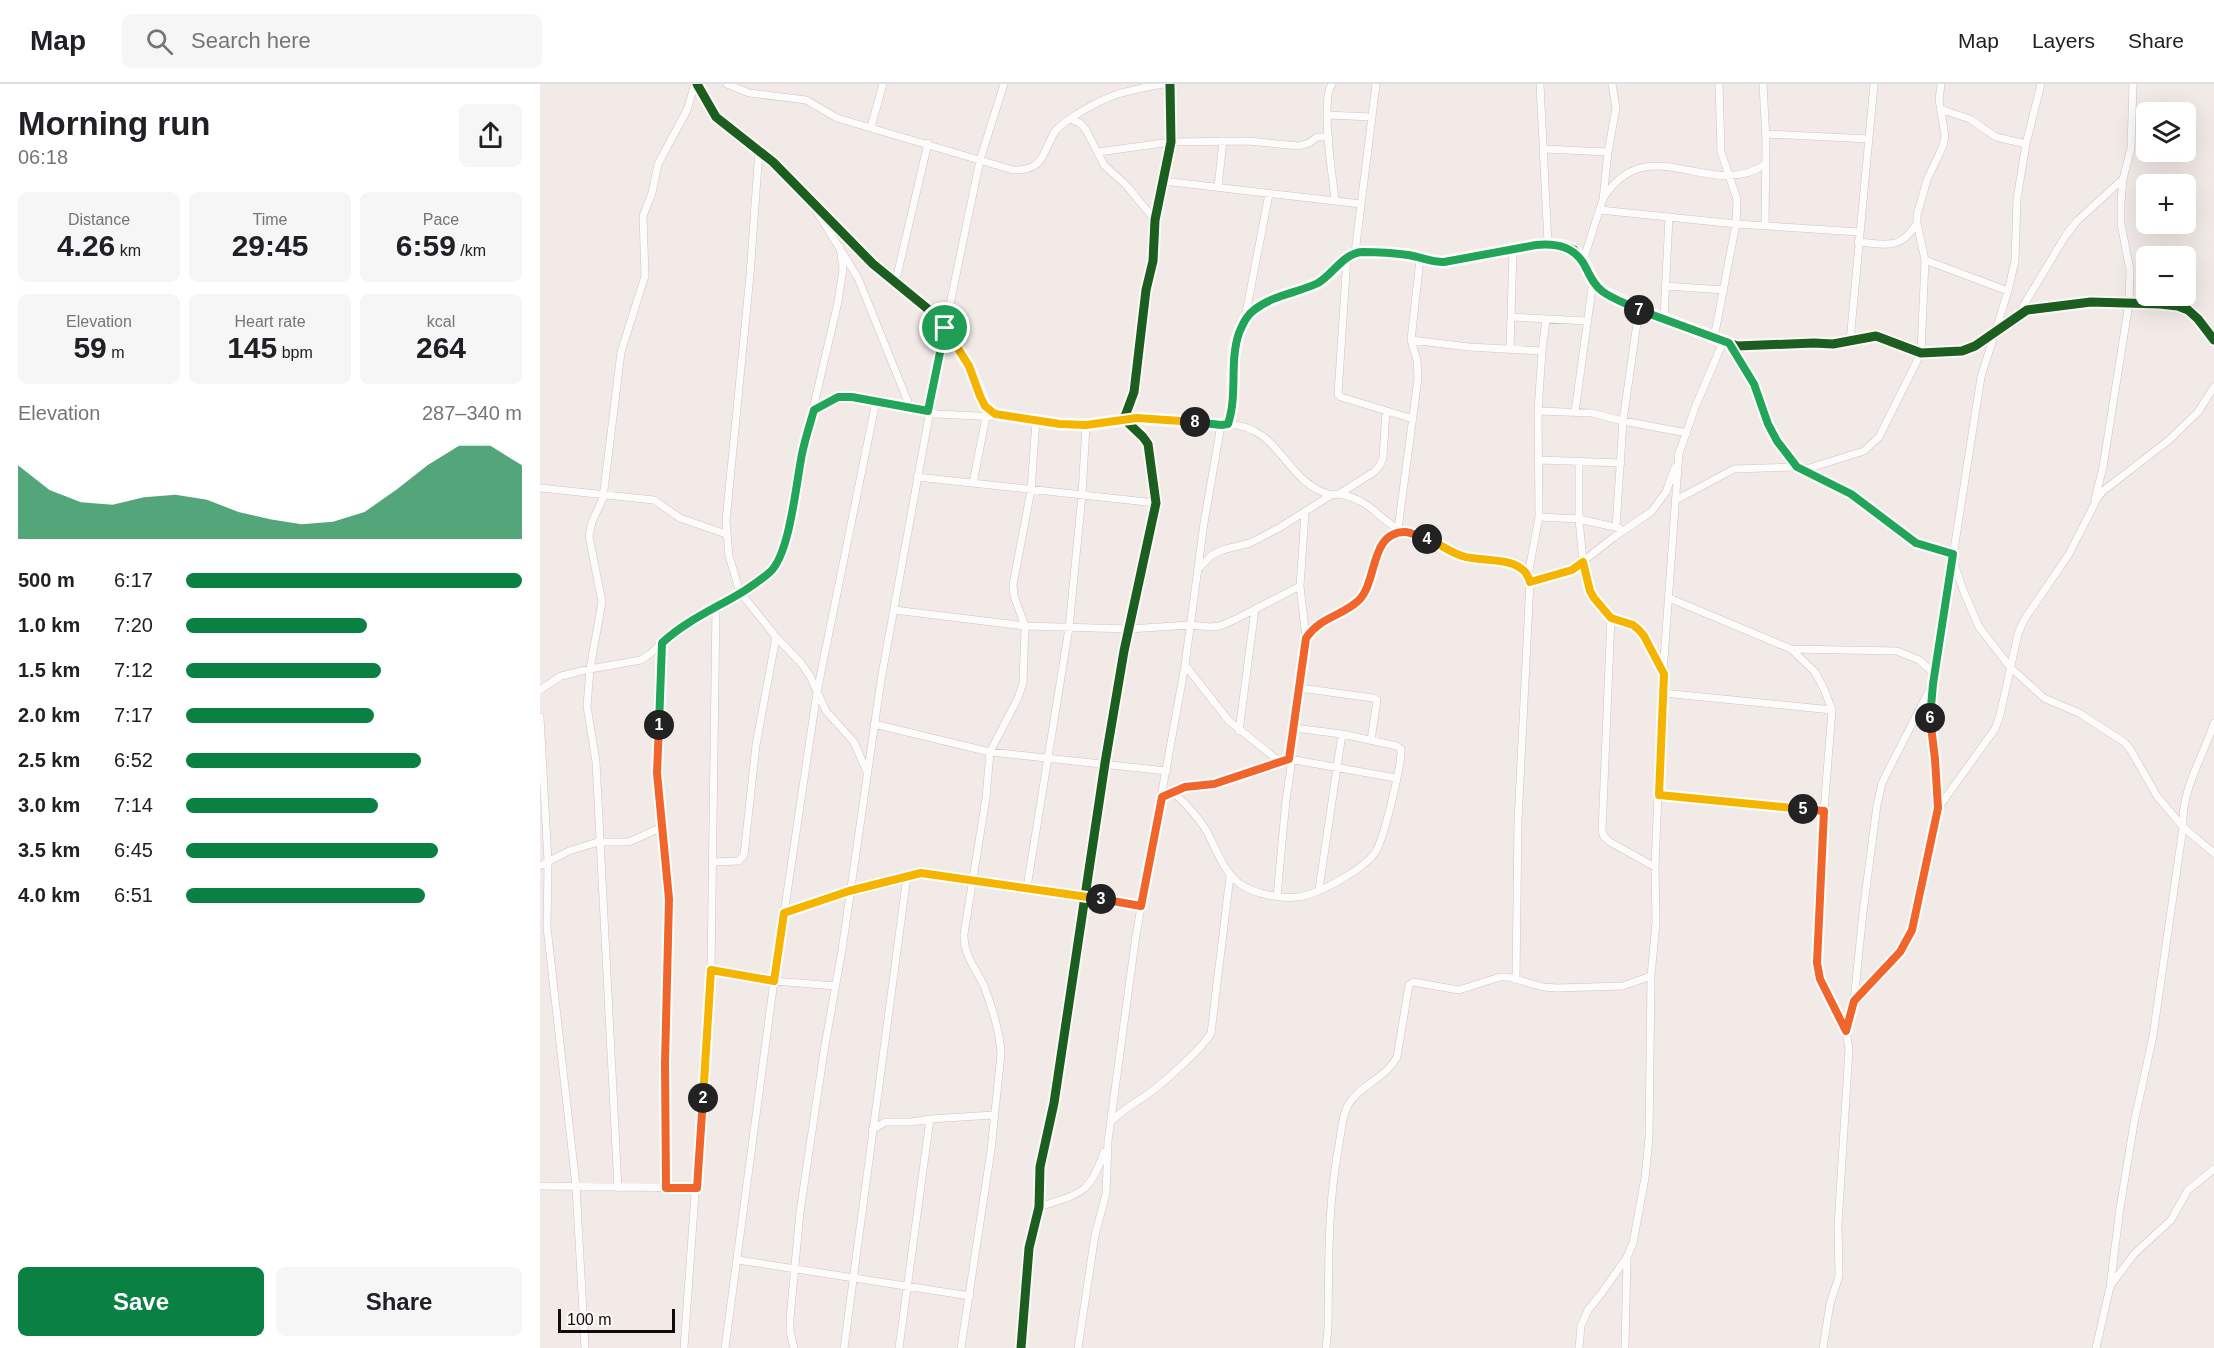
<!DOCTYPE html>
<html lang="en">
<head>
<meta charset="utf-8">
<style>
	:root { --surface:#fff; --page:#f6f6f6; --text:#202124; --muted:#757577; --line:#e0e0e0; --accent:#0b8043 }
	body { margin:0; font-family:Helvetica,sans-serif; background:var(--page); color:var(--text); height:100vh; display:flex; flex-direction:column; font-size:22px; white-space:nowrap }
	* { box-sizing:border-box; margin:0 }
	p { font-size:20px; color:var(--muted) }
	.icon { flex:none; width:33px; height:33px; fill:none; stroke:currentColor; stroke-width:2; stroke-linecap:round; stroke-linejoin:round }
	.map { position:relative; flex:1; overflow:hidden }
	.details { display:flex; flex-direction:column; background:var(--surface); width:540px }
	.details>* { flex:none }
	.fabs { position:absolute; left:1596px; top:18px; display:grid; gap:12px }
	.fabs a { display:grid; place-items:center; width:60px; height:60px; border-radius:9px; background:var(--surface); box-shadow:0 6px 24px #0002; font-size:30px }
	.scale { position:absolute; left:18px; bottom:15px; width:117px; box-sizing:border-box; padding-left:6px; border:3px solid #0f0c0a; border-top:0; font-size:16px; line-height:21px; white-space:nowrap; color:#0f0c0a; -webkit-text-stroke:4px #fdf8f6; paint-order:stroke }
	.pin { position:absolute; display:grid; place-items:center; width:51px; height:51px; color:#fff; margin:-26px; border:3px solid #fff; border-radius:50%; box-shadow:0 2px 6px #0007 }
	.km { position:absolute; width:30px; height:30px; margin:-15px; border-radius:50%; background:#222; color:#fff; font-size:16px; line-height:30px; text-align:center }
	.round { display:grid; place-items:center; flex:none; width:63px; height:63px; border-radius:9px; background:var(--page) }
	.summary { display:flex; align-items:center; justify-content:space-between; height:102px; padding:0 18px }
	h1 { font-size:33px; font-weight:700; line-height:45px }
	.figures { display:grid; grid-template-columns:repeat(3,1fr); gap:9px; height:102px; padding:6px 18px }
	.figures div { display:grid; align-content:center; border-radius:9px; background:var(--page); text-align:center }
	.figures b { font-size:30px; font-weight:700 }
	.figures small { font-size:16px; font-weight:400 }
	.figures p { font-size:16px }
	.chart { height:168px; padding:12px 18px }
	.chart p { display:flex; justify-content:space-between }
	.chart svg { width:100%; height:108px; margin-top:6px; fill:var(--accent); opacity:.7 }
	.button { display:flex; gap:12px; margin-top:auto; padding:12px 18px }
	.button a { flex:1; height:69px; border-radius:9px; background:var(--accent); color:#fff; font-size:24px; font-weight:700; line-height:69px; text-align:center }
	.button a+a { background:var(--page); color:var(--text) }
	ul { padding:0 18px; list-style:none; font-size:20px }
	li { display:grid; grid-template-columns:96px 72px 1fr; align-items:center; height:45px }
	li i { height:15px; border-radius:8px; background:var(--accent) }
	header { display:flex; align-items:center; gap:36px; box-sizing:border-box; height:84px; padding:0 30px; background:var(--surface); border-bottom:2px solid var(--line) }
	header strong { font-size:28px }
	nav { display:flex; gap:33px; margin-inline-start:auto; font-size:21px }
	.search { width:420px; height:54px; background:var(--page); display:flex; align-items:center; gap:15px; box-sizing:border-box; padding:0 21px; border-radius:9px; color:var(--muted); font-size:22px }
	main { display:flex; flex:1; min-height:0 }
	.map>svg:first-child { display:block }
</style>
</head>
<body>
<header>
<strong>Map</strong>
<div class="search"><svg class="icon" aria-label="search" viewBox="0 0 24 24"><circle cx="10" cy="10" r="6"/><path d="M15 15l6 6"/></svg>Search here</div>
<nav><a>Map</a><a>Layers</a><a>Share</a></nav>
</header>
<main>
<section class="details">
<div class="summary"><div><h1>Morning run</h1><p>06:18</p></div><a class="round"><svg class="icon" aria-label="share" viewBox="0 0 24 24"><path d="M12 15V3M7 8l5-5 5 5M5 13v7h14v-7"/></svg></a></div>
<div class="figures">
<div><p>Distance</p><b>4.26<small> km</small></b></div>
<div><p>Time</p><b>29:45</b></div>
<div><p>Pace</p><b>6:59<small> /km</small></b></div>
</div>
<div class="figures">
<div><p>Elevation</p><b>59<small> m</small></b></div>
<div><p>Heart rate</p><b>145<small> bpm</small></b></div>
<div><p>kcal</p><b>264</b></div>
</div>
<div class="chart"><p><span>Elevation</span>287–340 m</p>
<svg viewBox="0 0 160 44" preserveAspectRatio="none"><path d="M0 44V14L10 24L20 29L30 30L40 27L50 26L60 28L70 33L80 36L90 38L100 37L110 33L120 24L130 14L140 6L150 6L160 14V44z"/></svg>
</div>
<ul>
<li><b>500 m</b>6:17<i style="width:100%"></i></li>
<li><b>1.0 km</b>7:20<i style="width:54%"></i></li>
<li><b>1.5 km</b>7:12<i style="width:58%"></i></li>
<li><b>2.0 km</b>7:17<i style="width:56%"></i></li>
<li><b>2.5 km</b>6:52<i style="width:70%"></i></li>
<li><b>3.0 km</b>7:14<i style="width:57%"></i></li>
<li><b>3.5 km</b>6:45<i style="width:75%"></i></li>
<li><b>4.0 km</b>6:51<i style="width:71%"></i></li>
</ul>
<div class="button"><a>Save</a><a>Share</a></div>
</section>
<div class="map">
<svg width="1674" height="1264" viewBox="0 0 1674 1264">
	<rect width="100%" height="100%" fill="#f2eae7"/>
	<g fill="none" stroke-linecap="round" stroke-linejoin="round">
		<defs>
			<path id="street" d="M157 0 176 33 233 78 333 180 394 230 429 282 445 322 455 330 520 340 546 341 597 334 681 341 688 340C698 310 688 278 699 249 703 240 706 232 714 226 733 211 757 209 778 199 794 190 804 169 822 168 837 168 854 169 868 171 881 173 891 178 904 178L996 161 1008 160 1024 162 1034 166 1043 177 1053 197 1062 207 1099 225 1197 262 1274 259 1293 260 1336 252 1381 269 1422 267 1435 262 1487 226 1551 218 1620 220 1638 222 1648 226 1658 235 1674 256
				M187 0 209 9 266 16 297 34 473 86C503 87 502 71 514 49 518 43 525 38 531 34 566 11 583 7 623 0
				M792 0C780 16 793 94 795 117
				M1000 0 1008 160
				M1223 0 1226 57 1225 142
				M1400 25 1430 35 1456 53 1486 60
				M787 31 832 33
				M530 35 540 39 546 46 564 81 586 101 615 136
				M331 43 343 0
				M1226 50 1329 55
				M1004 65 1068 68
				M219 66 210 191 186 437 189 472 200 508 236 553 261 579 270 592 286 627 314 658 326 686
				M558 68 631 58 708 57 759 62 769 59 777 53H789
				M623 97 821 120
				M678 103 683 57
				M1064 113C1109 44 1170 117 1224 81
				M1060 126 1196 140 1319 148
				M277 128 318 194 370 323
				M1318 158C1347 160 1360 167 1377 139
				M815 169 836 0
				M807 173 798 310 801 313 873 335
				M1385 176 1377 139V131L1387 96 1403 62 1405 52 1399 16 1401 0
				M1043 177 1063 115 1068 68 1076 24 1072 0
				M355 200 388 59
				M1125 202 1184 206
				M1479 229 1526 151 1537 137 1583 95
				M972 233 1047 237
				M705 234 729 110
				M1124 234 1129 133
				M1174 254 1196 140 1197 115 1181 68 1179 0
				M871 256 929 263 1002 267
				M1310 257 1334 0
				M1189 259 1214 300 1228 340 1237 357 1257 383 1311 410 1376 459 1413 470
				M970 265 973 166
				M274 326 298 313H312L370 323 397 330 458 333
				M998 327 1052 329 1083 337 1147 349
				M1035 328 1053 197
				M688 340C744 344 742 397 791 411
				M1138 372 1156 321 1183 258
				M1000 376 1081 379
				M1039 379V435L1043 478 1050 507 1071 534 1093 541 1104 552 1123 589
				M1263 386 1324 367 1339 353 1381 269 1385 176 1468 207
				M377 393 616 419
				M433 399 446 333
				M0 404 114 416 140 434 186 450
				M799 410C832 417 833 430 858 445 869 451 882 453 893 457 902 461 909 467 918 470 942 480 969 471 988 491
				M1555 415 1563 383 1589 219 1590 186 1581 140V118L1583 95 1591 64 1593 0
				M1136 416 1194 385 1257 383
				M999 433 1039 435 1079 444
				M1076 443 1083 337 1099 225
				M858 445 878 294 877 276 871 256 880 175
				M1413 477 1424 508 1439 543 1470 583 1504 614 1539 629 1584 658 1590 665 1617 712 1643 743 1674 769
				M660 483 672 471 682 466 710 459 739 444 791 411 799 410 834 388 840 381 843 374 846 327
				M990 498 1032 486 1074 453 1111 428 1126 408 1135 383
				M1129 514 1251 565 1275 588 1284 605 1292 626 1284 727 1277 879 1280 895 1306 947
				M354 526 485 542 589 545 650 541 671 543 680 542 696 535 760 502
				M1071 534 1062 747 1064 753 1070 758 1115 783
				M766 554C768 551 771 546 774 543 788 529 812 527 824 510 841 484 826 459 864 448
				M122 559 117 689 129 815 125 979 126 1104
				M1251 565 1357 567 1379 576 1395 590
				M645 581 689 637 740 678
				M760 604 833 614 837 616 831 656
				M0 606 21 592 50 585 101 576 110 570 137 545 222 494 237 480 244 463 263 368 298 218 303 185 300 163
				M1123 609 1292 626
				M0 633 8 778 7 843 36 1102 45 1264
				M334 640 450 668 627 687
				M699 647 715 525
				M632 708 654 700H674L749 675 856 694
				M633 708C646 720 657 731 666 746 676 764 683 788 700 800 715 810 740 815 758 813 779 810 825 785 836 767 844 754 862 680 861 665L857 662 802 650 754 644
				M1119 711 1284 727
				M1398 724 1395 675 1389 630 1393 600 1441 293 1468 207 1475 177 1477 115 1486 60 1501 0
				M174 778 199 777 204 771 216 661 236 553
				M0 782 29 767 58 758H89L122 743
				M487 803 529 544 542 411 546 341
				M779 805 802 650
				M737 812 746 716 751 683 749 675 766 554 760 502 765 429
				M244 829 309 807 381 789 433 795 601 822
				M171 886 234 897 296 902
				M976 896 978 736 990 498 988 491 999 433 998 327 1002 267 1006 236
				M1314 917 1323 828 1337 721 1342 699 1352 679 1390 605
				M571 1038C582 1026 592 1021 605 1012 620 1002 663 964 671 949L690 792
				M332 1046 345 1038H372L390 1035 454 1031
				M0 1102 157 1104
				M78 1104 56 678 47 622 50 585 62 518 49 452 52 438 63 414 81 268 105 192 103 132 112 109 118 80 147 26 155 0
				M499 1123C540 1109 549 1112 564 1068
				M198 1176 430 1212
				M1571 1201 1594 1170 1631 1136 1648 1106 1674 1085
				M144 1264 171 886 176 522
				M185 1264 234 897 277 608 336 317
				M254 1264 250 1247V1234L260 1128 284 967 302 866 341 596 405 244 440 76 464 0
				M304 1264 367 792
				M359 1264 390 1035
				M421 1264 451 1066 461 970C460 947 452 923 444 902 436 884 423 871 424 850L446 714 450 668 478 614 483 599 485 542 474 512 473 501 491 406 496 337
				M481 1264 489 1164 499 1123 500 1083 514 1019 565 679 584 567 616 419 608 360 603 353 584 335 594 308 606 206 613 177 615 136 631 58 630 0
				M538 1264 555 1151 566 1110 568 1057 596 851 645 581 664 439 681 341
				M786 1264 788 1244C789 1181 787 1123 799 1061 801 1048 802 1032 808 1021 820 1001 846 994 857 973L869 901 873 898 919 906 960 893H968L1003 903 1017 904 1083 902 1111 892
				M1039 1264 1041 1242 1048 1226 1061 1210 1087 1173 1093 1159 1105 1094 1109 1054 1111 892 1116 838 1115 783 1123 589 1139 368
				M1085 1264 1087 1173
				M1283 1264 1290 1220 1299 1192 1298 1141 1309 965 1306 947 1314 917 1367 858 1372 846 1398 724 1455 645 1460 631 1478 550 1484 536 1529 470 1557 415 1563 407 1629 356 1658 328 1674 303
				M1556 1264 1570 1203 1580 1124 1594 1039 1613 952 1643 743C1641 705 1663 674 1674 639"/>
		</defs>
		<use href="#street" stroke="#cbc5c3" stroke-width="8"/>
		<use href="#street" stroke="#fdfcfb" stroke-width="7"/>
		<defs>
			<path id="cycleway" d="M157 0 176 33 233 78 333 180 394 230 429 282 445 322 455 330 520 340 546 341 597 334 681 341 688 340C698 310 688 278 699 249 703 240 706 232 714 226 733 211 757 209 778 199 794 190 804 169 822 168 837 168 854 169 868 171 881 173 891 178 904 178L996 161 1008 160 1024 162 1034 166 1043 177 1053 197 1062 207 1099 225 1197 262 1274 259 1293 260 1336 252 1381 269 1422 267 1435 262 1487 226 1551 218 1620 220 1638 222 1648 226 1658 235 1674 256
				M481 1264 489 1164 499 1123 500 1083 514 1019 565 679 584 567 616 419 608 360 603 353 584 335 594 308 606 206 613 177 615 136 631 58 630 0"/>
		</defs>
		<use href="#cycleway" stroke="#fdf8f6" stroke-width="13"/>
		<use href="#cycleway" stroke="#1b5e20" stroke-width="9"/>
	</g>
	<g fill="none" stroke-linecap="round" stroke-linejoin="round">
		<defs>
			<path id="split-1" d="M119 641 122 559C154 529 197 517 230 488 250 470 256 399 262 370 265 355 270 340 274 326L298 313H312L388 327 405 244"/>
			<path id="split-2" d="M119 641 117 689 129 815 125 979 126 1104H157L163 1014"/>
			<path id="split-3" d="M163 1014 171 886 234 897 244 829 309 807 381 789 561 815"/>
			<path id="split-4" d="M561 815 601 822 622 713 645 703 674 700 749 675 766 554C782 532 800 533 818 517 838 499 829 448 865 448 871 448 880 453 887 455"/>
			<path id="split-5" d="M887 455C899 459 909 468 922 472 943 479 983 470 990 498L1032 486 1043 478 1050 507 1054 514 1071 534 1093 541 1099 546 1104 552 1124 590 1119 711 1263 725"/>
			<path id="split-6" d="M1263 725 1284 727 1277 879 1280 895 1306 947 1314 917 1360 868 1372 846 1398 724 1395 675 1390 634"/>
			<path id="split-7" d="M1099 226 1189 259 1214 300 1228 340 1237 357 1257 383 1311 410 1376 459 1413 470 1393 600 1390 634"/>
			<path id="split-8" d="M655 338 681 341 688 340C698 310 689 278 699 249 703 240 706 232 714 226 733 211 757 209 778 199 793 190 804 169 822 168 837 168 854 169 868 171 881 173 891 178 904 178L996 161C1018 159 1036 163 1046 184 1050 192 1054 201 1062 207 1072 215 1088 220 1099 226"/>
			<path id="split-9" d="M405 244 429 282 440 312 445 322 455 330 520 340 546 341 597 334 655 338"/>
		</defs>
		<use href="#split-1" stroke="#fff" stroke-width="12"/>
		<use href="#split-2" stroke="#fff" stroke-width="12"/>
		<use href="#split-3" stroke="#fff" stroke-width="12"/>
		<use href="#split-4" stroke="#fff" stroke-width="12"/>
		<use href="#split-5" stroke="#fff" stroke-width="12"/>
		<use href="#split-6" stroke="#fff" stroke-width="12"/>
		<use href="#split-7" stroke="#fff" stroke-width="12"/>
		<use href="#split-8" stroke="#fff" stroke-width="12"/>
		<use href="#split-9" stroke="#fff" stroke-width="12"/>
		<use href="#split-1" stroke="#22a559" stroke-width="8"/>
		<use href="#split-2" stroke="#f0652b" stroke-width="8"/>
		<use href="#split-3" stroke="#f5b400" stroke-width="8"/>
		<use href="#split-4" stroke="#f0652b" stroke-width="8"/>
		<use href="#split-5" stroke="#f5b400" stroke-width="8"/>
		<use href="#split-6" stroke="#f0652b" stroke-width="8"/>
		<use href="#split-7" stroke="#22a559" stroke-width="8"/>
		<use href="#split-8" stroke="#22a559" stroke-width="8"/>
		<use href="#split-9" stroke="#f5b400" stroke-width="8"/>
	</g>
</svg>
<div class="fabs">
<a><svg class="icon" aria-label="layers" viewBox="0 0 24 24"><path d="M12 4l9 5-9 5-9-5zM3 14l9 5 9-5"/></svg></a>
<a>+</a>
<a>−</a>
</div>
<div class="scale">100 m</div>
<div class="pin" style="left:405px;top:244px;background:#1e9e55"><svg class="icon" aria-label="arrive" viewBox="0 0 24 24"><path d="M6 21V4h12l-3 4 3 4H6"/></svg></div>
<b class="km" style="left:119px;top:641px">1</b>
<b class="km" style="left:163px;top:1014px">2</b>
<b class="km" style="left:561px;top:815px">3</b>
<b class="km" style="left:887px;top:455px">4</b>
<b class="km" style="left:1263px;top:725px">5</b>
<b class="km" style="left:1390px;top:634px">6</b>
<b class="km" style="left:1099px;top:226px">7</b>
<b class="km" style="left:655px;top:338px">8</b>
</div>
</main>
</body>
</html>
